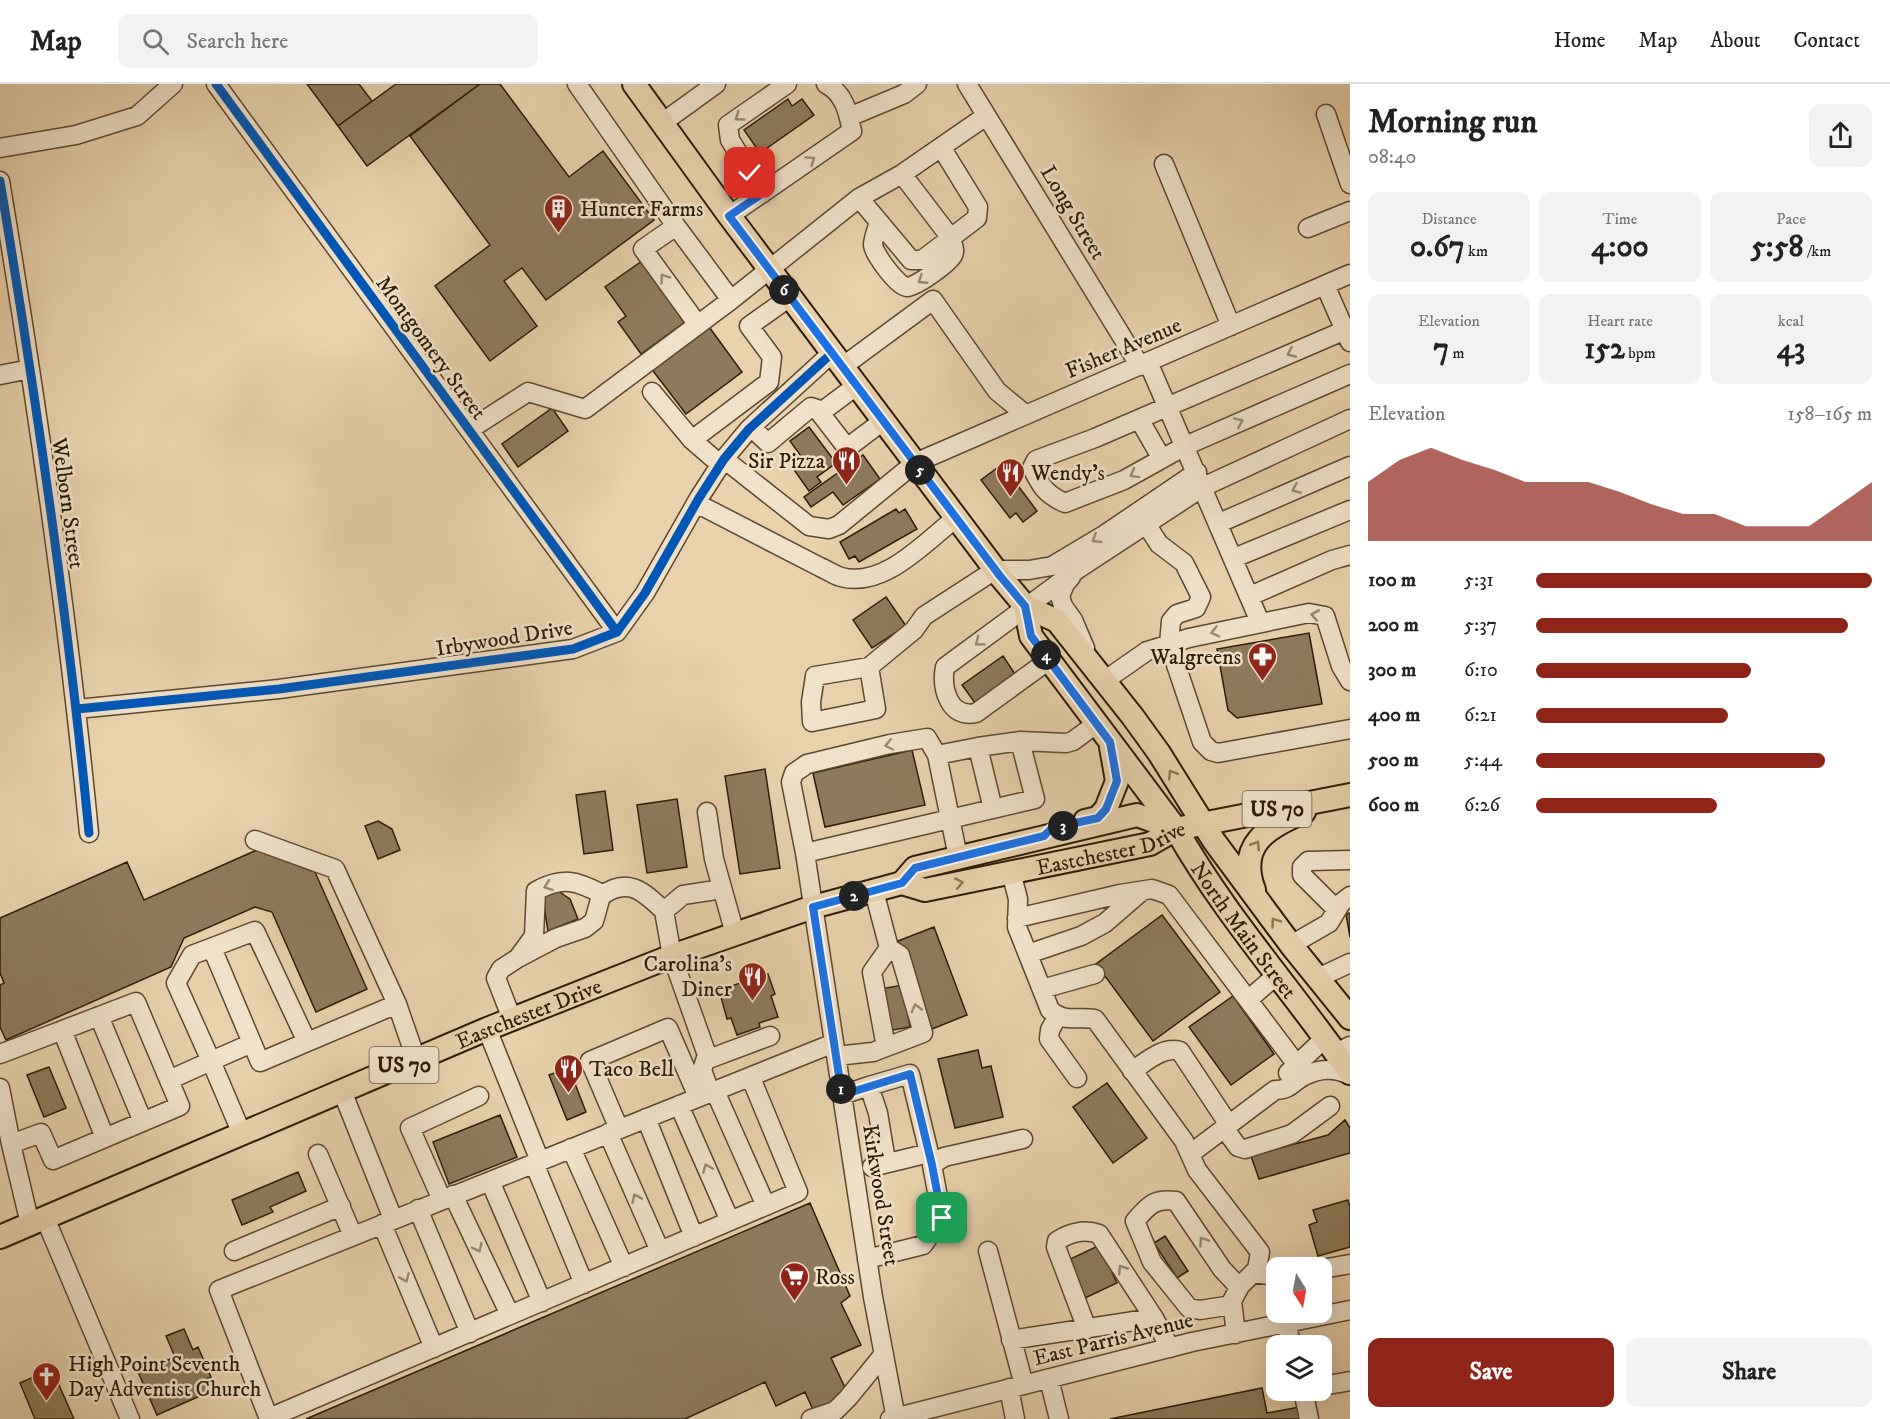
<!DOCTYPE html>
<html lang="en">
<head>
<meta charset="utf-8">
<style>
	:root { --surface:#fff; --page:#f2f2f2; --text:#222; --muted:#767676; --line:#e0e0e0; --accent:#8f2418 }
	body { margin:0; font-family:"IM FELL DW Pica",serif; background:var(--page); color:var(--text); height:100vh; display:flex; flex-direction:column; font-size:22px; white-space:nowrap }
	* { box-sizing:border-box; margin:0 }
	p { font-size:20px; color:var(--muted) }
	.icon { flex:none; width:33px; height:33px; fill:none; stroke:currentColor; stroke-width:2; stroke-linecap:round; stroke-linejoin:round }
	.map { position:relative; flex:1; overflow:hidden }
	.sheet { display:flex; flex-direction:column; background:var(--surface); width:540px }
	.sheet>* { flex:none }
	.needle { width:39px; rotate:169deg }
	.buttons { position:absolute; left:1266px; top:1173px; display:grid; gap:12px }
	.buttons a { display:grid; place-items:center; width:66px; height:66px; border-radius:12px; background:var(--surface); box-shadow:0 6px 24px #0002; font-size:30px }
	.pin { position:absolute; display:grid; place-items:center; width:51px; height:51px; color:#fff; margin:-26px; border-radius:12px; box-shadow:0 3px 9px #0006 }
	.km { position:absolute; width:30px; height:30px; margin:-15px; border-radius:50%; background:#222; color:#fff; font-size:16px; line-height:30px; text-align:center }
	.round { display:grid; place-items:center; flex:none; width:63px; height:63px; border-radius:12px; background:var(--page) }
	.headline { display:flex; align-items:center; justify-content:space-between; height:102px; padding:0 18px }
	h1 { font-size:33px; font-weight:800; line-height:45px }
	.metrics { display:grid; grid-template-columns:repeat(3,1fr); gap:9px; height:102px; padding:6px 18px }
	.metrics div { display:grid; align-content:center; border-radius:12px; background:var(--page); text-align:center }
	.metrics b { font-size:30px; font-weight:800 }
	.metrics small { font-size:16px; font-weight:400 }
	.metrics p { font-size:16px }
	.chart { height:168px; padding:12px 18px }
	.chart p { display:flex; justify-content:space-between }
	.chart svg { width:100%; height:108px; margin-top:6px; fill:var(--accent); opacity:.7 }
	.button { display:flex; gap:12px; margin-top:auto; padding:12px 18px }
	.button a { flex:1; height:69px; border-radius:12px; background:var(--accent); color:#fff; font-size:24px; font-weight:800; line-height:69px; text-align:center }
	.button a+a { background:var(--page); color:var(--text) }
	ul { padding:0 18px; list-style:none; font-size:20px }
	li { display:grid; grid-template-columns:96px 72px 1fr; align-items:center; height:45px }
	li i { height:15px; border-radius:8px; background:var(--accent) }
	header { display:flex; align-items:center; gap:36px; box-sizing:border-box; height:84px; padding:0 30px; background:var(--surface); border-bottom:2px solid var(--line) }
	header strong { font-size:28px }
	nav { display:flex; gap:33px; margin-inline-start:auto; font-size:21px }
	.search { width:420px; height:54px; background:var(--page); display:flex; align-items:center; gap:15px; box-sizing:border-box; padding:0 21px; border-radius:12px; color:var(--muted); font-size:22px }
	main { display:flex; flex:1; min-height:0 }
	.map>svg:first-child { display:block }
</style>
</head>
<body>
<header>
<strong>Map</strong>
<div class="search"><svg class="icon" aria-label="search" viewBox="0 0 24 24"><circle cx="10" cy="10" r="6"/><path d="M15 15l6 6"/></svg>Search here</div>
<nav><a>Home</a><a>Map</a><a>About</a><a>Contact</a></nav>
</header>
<main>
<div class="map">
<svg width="1350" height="1335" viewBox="0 0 1350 1335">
	<rect width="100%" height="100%" fill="#e8d1ab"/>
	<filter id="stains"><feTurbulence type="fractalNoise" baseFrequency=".00333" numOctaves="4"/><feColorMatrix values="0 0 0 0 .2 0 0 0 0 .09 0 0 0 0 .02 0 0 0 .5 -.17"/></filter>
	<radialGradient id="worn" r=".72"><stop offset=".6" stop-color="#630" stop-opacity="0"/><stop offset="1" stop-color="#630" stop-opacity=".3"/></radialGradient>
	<path fill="#8e7a5b" stroke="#2d1b04" stroke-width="1.5" d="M307 0H359L372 17 338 42Z
		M396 0H480L367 82 338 42Z
		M480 0H500L569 93 603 67 654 136 546 216 522 184 504 197 537 242 490 277 435 202 490 161 410 52Z
		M788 15 792 22 802 15 814 31 760 69 744 46Z
		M642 177 685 238 641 270 618 238 626 232 605 203Z
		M707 240 742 288 686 330 650 283Z
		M552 324 568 347 518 383 502 360Z
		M809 343 836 379 817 393 821 398 809 407 792 383 803 375 790 357Z
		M863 371 880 395 843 421 833 408 811 423 804 413Z
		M997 384 1008 398 1013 395 1037 427 1023 438 1016 429 1010 434 981 396Z
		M896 425 899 429 905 425 917 445 859 478 855 472 849 475 840 458Z
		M886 513 906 542 872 564 853 536Z
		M1309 549 1322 620 1237 634 1228 626 1217 565Z
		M1003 572 1015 590 975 619 962 601Z
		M912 666 925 721 825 743 813 689Z
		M765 685 780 784 740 790 725 692Z
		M605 707 613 766 584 770 576 711Z
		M677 715 687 783 647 789 637 721Z
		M378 737 392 745 400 766 378 775 365 742Z
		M257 766 315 788 367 905 316 928 272 828 255 823 184 854 171 883 6 956 0 943V901L4 899 0 889V834L127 778 144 816Z
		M555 805 570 815 578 835 548 847 542 810Z
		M1350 829V853L1346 830Z
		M1162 831 1220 908 1153 957 1096 880Z
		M934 843 967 931 932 945 898 857Z
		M768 890 775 910 771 912 778 933 759 939 760 943 737 951 731 934 727 935 719 906Z
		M903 901 910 943 887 947 880 905Z
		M1233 912 1274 970 1231 1001 1189 943Z
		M978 966 982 984 991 982 1003 1033 955 1044 938 975Z
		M49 983 66 1024 44 1033 27 991Z
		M569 984 586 1028 567 1036 549 991Z
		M1107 999 1147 1054 1113 1079 1073 1023Z
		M500 1031 517 1073 449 1100 433 1058Z
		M1345 1036 1350 1044V1069L1259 1095 1251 1072 1328 1051Z
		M298 1088 306 1107 270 1123 273 1128 242 1141 232 1116Z
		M1348 1116 1350 1123V1163L1318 1172 1309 1141 1317 1138 1313 1126Z
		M810 1119 850 1212 841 1219 861 1261 831 1274 849 1312 814 1328 805 1308 776 1322 765 1298 685 1335H306Z
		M1165 1152 1188 1187 1177 1194 1154 1159Z
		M1100 1161 1117 1199 1083 1215 1066 1177Z
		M184 1245 193 1266 198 1263 211 1293 206 1295 211 1307 157 1331 138 1288 175 1273 166 1252Z
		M52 1285 74 1335H35L20 1299Z
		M1262 1304 1267 1329 1299 1323 1302 1335H1110Z"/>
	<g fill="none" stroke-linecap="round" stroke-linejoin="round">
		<defs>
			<path id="minor" d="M216 0 617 548
				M577 0 676 142
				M967 0 1140 282
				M1326 30 1350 100
				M849 33 904 10 917 0
				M662 39 716 0
				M0 64 76 51 137 32 173 0
				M1164 80 1231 242
				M0 97C36 313 68 531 89 749
				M763 109 730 56 728 41 787 0
				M859 114 911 176H922L977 134 978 123 941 63
				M729 132 852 47C848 28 844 9 826 0
				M879 138C877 145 873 154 873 161 874 170 898 203 907 203 916 203 949 179 953 171 956 165 952 159 950 153L902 90
				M1308 144 1350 127
				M1325 201 1350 258
				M698 241 643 165 676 142 731 216
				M1350 244 1095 354 1036 376 1032 384C1041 402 1045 410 1065 419L1124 396 1185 362 1350 290
				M1148 278 1260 538
				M842 283 933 216 997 307 1026 331
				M0 291 30 285
				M652 308 692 356 721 381
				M820 329 856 302
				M1139 335 1162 375
				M751 343 768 359 811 323 817 325 847 364 883 337
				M469 346 528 308 585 325 731 216 859 114 902 90 986 32
				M692 356 769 298 772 273 749 242 790 213
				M724 375 809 442 829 445 839 441 915 379 1350 190
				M696 419 820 483C827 486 834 491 841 493 884 505 926 457 956 434
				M1219 439 1350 382
				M1146 440 1159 460 1184 479 1201 513 1196 524 1177 530 1171 537 1169 560 1202 658 1211 667 1218 669 1350 645
				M1234 474 1350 426
				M1071 493 1065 500 1060 512 1063 522 1073 536 1085 564
				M1250 512 1332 476 1350 471
				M1049 576 976 629C949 635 941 604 945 583L1078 485 1203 403 1350 335
				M869 583 815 592 811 618 812 638 876 625 869 583 914 546 924 532 995 486H1029L1052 482 1104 451 1197 388
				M1104 597 1147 567 1189 554 1309 529 1325 532 1341 582 1350 597
				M77 625 279 605 573 565 617 548 645 509 699 414 724 375 749 345 832 269
				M978 663 993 725
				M707 728 714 775 735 850
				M255 756 335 785 397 920 416 975
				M805 769 791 698 794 689 807 680 890 660 927 654 937 671
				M958 773 937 671 978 663 1020 657 1066 659 1073 657 1096 640
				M1011 788 1018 815 1017 843 1050 926C1064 939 1078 932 1095 935L1184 1057 1197 1086 1260 1168 1257 1185 1240 1202 1232 1217 1236 1250
				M602 810C577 797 563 792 536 807L534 852 518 874 556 854 585 844 594 837 601 812C628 792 644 808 664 827
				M1337 826 1302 791V783L1308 777 1350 776
				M1017 834 1120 810 1152 805 1169 811 1297 981
				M1291 861 1329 839 1341 819 1350 812
				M212 864 252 959
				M1028 870 1081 852 1105 839 1142 807
				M1318 894 1350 879
				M1042 905 1095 890
				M1249 915 1278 890
				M99 932 143 1038
				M1057 933 1050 946 1049 955 1077 994
				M512 935 496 894 501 885 518 874
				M487 945 540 1077
				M62 946 105 1054
				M886 963 872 888 889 864
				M1336 969 1350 962
				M0 970 136 918 169 996
				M836 972 873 968 923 949 900 871 889 864 874 807
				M706 976 770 952
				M1132 987C1146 978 1163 962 1180 967L1229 1041
				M1288 989 1325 954
				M869 1002 910 990 929 1069 876 1082
				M0 1004 11 1060
				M342 1007 393 1135
				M715 1007 766 1122
				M710 1008 702 986 707 971 672 872 664 827 683 811 722 805
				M842 1011 869 1002 878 1029 885 1071 876 1082 872 1083
				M679 1021 730 1137
				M646 1034 694 1153
				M1224 1044 1238 1063 1245 1065 1292 1050 1330 1022
				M619 1045 590 977 668 944 698 1013
				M608 1049 660 1167
				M242 1050 211 977 252 959 260 978 397 920
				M571 1064 624 1183
				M318 1070 353 1152
				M1190 1070 1275 1006C1291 1006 1292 998 1304 992 1321 984 1334 984 1350 991
				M534 1079 584 1200
				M490 1097 542 1218
				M453 1111 510 1231
				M442 1116 410 1044 479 1012
				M418 1125 470 1249
				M45 1134 130 1335
				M30 1140 11 1060 41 1049 53 1076 180 1022 169 996 211 977 176 899 192 871 255 847 307 958
				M382 1140 434 1264
				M234 1167 341 1122
				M988 1167 1024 1301
				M867 1175 923 1161 942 1134 932 1081 944 1073 1023 1055
				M1322 1185 1350 1180
				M1253 1189 1276 1192
				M1232 1221 1200 1226 1189 1224 1152 1178 1135 1137C1149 1121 1154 1114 1176 1117L1222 1185 1239 1203
				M1286 1239 1292 1262
				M1087 1245 1056 1163 1057 1157C1070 1148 1085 1145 1099 1150L1154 1234 1170 1264
				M1011 1256 1154 1234
				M1049 1295 1059 1335
				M1322 1302 1350 1297
				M1009 1304 1015 1335
				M1303 1306 1309 1335
				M269 1334 798 1108 751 994
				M269 1335 219 1206 834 959
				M811 1335 835 1327 848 1314 884 1270
				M890 1335 1192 1258 1350 1226
				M896 1335 873 1213 805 769 1035 715 1020 657"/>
			<g id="major">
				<path d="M634 0 728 130 1000 492 1025 522 1057 537 1133 633 1159 669 1214 757 1291 861 1350 934"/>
				<path id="s1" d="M1025 522 1031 552 1176 745C1225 832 1293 907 1350 989"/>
				<path d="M1085 737 1098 734 1106 725 1117 697 1111 663"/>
				<path d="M902 799 915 784 1137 731 1176 745"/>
				<path d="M1254 806C1237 761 1267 743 1304 728"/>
				<path id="s2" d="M0 1153 487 945 672 872 813 823 902 799 925 806 1150 760 1176 745 1350 711"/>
			</g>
		</defs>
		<use href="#minor" stroke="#5c482e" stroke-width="21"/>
		<use href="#major" stroke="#2d1b04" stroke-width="26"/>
		<use href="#minor" stroke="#f0e1c8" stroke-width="18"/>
		<use href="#major" stroke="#e8d1ab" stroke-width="22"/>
		<defs>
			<path id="cycleway" d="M216 0 617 548
				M0 97C36 313 68 531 89 749
				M77 625 279 605 573 565 617 548 645 509 699 414 724 375 749 345 832 269"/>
		</defs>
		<use href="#cycleway" stroke="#f0e1c8" stroke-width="13"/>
		<use href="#cycleway" stroke="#0057b8" stroke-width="9"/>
	</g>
	<defs><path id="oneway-chevron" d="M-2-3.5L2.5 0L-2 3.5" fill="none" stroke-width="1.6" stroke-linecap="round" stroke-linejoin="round" transform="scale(1.5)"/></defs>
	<g stroke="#988870">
		<use href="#oneway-chevron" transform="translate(739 33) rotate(144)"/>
		<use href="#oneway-chevron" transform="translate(811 76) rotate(-35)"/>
		<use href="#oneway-chevron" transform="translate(664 194) rotate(-126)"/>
		<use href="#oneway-chevron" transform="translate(922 196) rotate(147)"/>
		<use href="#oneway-chevron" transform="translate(1291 269) rotate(157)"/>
		<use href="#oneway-chevron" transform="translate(1239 338) rotate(-23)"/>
		<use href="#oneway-chevron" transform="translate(1134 390) rotate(151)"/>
		<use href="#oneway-chevron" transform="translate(1296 405) rotate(157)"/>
		<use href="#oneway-chevron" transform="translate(1096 455) rotate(148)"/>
		<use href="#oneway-chevron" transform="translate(1315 531) rotate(-170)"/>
		<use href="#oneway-chevron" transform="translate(1215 548) rotate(167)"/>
		<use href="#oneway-chevron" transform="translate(979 558) rotate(143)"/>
		<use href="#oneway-chevron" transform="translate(889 661) rotate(168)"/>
		<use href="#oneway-chevron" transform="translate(548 802) rotate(160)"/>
		<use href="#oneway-chevron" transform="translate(916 924) rotate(-105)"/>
		<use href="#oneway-chevron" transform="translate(707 1084) rotate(-113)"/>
		<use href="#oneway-chevron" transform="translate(636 1114) rotate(-114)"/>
		<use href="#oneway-chevron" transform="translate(1203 1157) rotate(-124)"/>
		<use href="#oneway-chevron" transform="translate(478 1164) rotate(64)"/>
		<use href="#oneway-chevron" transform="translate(1122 1185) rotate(-123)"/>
		<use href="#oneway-chevron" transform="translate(405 1194) rotate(67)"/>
	</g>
	<g stroke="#8a7658">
		<use href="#oneway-chevron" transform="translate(1172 690) rotate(-122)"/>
		<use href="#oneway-chevron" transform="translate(1256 761) rotate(-58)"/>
		<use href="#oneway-chevron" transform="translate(959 799) rotate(-11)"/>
		<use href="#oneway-chevron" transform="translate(1275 838) rotate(-126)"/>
	</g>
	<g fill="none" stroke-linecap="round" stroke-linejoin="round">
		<defs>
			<path id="route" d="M750 89 763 109 729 132 1000 492 1025 522 1031 552 1110 658 1117 697 1106 725 1098 734 1052 744 1044 752 915 784 902 799 813 823 842 1011 910 990 932 1081 942 1134"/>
		</defs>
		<use href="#route" stroke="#fff" stroke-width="12"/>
		<use href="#route" stroke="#1a73e8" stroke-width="8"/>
	</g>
	<defs>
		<symbol id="building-pin" viewBox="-11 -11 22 30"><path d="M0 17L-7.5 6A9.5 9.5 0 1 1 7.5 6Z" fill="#8f2418" stroke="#f0e1c8"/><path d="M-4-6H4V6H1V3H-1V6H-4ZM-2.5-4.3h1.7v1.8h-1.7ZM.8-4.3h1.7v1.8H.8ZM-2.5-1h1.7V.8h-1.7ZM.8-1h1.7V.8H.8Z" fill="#fff"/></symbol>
		<symbol id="restaurant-pin" viewBox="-11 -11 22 30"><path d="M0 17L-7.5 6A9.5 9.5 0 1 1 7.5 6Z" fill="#8f2418" stroke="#f0e1c8"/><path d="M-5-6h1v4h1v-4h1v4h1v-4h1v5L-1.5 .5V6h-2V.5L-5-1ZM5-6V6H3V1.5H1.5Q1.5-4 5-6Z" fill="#fff"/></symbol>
		<symbol id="pharmacy-pin" viewBox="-11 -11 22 30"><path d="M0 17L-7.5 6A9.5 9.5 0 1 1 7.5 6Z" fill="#8f2418" stroke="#f0e1c8"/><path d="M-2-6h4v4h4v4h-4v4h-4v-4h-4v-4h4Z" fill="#fff"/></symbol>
		<symbol id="supermarket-pin" viewBox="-11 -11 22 30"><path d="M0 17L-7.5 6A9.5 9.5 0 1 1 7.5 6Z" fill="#8f2418" stroke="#f0e1c8"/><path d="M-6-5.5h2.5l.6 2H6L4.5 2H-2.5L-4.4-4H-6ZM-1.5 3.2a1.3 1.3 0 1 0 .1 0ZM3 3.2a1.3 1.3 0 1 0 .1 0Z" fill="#fff"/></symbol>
		<symbol id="church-pin" viewBox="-11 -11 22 30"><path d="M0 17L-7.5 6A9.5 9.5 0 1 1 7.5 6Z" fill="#8f2418" stroke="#f0e1c8"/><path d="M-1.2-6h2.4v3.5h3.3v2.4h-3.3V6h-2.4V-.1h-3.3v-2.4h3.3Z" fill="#fff"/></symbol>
	</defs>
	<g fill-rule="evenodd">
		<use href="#building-pin" x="542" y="108" width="33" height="45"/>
		<use href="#restaurant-pin" x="830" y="360" width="33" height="45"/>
		<use href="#restaurant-pin" x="994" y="372" width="33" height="45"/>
		<use href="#pharmacy-pin" x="1246" y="556" width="33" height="45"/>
		<use href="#restaurant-pin" x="736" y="876" width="33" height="45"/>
		<use href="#restaurant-pin" x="552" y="968" width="33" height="45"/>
		<use href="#supermarket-pin" x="778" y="1176" width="33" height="45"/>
		<use href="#church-pin" x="30" y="1276" width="33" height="45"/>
	</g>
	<g text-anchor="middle" stroke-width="5" stroke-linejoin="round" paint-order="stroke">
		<g fill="#f0e1c8" stroke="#68563f" stroke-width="1.5">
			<rect x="1242.5" y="707" width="69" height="36" rx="4.5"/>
			<rect x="369.5" y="963" width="69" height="36" rx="4.5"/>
		</g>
		<g font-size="21" font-weight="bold" fill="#2d1b04">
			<text x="1277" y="732">US 70</text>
			<text x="404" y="988">US 70</text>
		</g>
		<g font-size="22" fill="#2d1b04" stroke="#f0e1c8" text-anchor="start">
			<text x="580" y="132">Hunter Farms</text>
			<text x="825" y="384" text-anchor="end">Sir Pizza</text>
			<text x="1031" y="396">Wendy's</text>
			<text x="1241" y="580" text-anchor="end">Walgreens</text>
			<text x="732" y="887" text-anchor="end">Carolina's<tspan x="732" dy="25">Diner</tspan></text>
			<text x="589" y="992">Taco Bell</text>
			<text x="815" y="1200">Ross</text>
			<text x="68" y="1287">High Point Seventh<tspan x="68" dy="25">Day Adventist Church</tspan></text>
		</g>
		<g font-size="22" fill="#2d1b04" stroke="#f0e1c8">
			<text transform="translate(1074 128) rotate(59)" y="8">Long Street</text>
			<text transform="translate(432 263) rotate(54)" y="8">Montgomery Street</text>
			<text transform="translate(1123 263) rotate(-23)" y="8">Fisher Avenue</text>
			<text transform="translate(69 419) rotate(82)" y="8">Welborn Street</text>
			<text transform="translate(504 553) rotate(-9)" y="8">Irbywood Drive</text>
			<text dy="8" stroke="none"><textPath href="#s2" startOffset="1185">Eastchester Drive</textPath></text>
			<text dy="8" stroke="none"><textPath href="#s1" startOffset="394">North Main Street</textPath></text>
			<text dy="8" stroke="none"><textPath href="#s2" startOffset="574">Eastchester Drive</textPath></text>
			<text transform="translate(882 1111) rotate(81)" y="8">Kirkwood Street</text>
			<text transform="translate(1113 1254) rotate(-14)" y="8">East Parris Avenue</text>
		</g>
	</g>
	<rect width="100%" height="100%" filter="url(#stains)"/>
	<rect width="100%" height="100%" fill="url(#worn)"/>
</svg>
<div class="buttons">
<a><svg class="needle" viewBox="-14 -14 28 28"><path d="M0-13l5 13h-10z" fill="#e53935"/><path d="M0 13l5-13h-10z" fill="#767676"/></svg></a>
<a><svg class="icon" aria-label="layers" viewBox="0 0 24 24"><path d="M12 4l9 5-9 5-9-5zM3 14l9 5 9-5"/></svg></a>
</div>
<div class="pin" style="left:942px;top:1134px;background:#1e9e55"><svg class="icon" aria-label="arrive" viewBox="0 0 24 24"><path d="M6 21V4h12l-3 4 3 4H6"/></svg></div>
<div class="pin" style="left:750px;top:89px;background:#d93025"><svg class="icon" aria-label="check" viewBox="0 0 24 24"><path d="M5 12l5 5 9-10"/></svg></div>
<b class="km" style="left:841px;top:1005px">1</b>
<b class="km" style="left:854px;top:812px">2</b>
<b class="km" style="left:1063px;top:742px">3</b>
<b class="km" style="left:1046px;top:571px">4</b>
<b class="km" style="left:920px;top:386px">5</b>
<b class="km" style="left:784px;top:206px">6</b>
</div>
<section class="sheet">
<div class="headline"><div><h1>Morning run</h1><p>08:40</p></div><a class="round"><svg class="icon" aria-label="share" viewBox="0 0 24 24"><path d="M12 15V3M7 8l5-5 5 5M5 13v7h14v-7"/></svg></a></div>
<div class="metrics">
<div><p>Distance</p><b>0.67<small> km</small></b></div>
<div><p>Time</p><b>4:00</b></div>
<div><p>Pace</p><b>5:58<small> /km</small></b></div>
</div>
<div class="metrics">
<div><p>Elevation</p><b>7<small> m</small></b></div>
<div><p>Heart rate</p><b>152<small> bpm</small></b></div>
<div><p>kcal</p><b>43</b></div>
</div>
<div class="chart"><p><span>Elevation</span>158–165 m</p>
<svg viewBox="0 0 160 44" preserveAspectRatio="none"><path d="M0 44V20L10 11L20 6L30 11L40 15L50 20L60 20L70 20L80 24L90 29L100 33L110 33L120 38L130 38L140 38L150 29L160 20V44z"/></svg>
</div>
<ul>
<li><b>100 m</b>5:31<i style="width:100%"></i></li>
<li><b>200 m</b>5:37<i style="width:93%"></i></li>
<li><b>300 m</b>6:10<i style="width:64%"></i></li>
<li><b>400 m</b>6:21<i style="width:57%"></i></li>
<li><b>500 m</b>5:44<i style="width:86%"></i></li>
<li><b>600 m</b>6:26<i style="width:54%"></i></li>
</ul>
<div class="button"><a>Save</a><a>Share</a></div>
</section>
</main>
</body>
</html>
